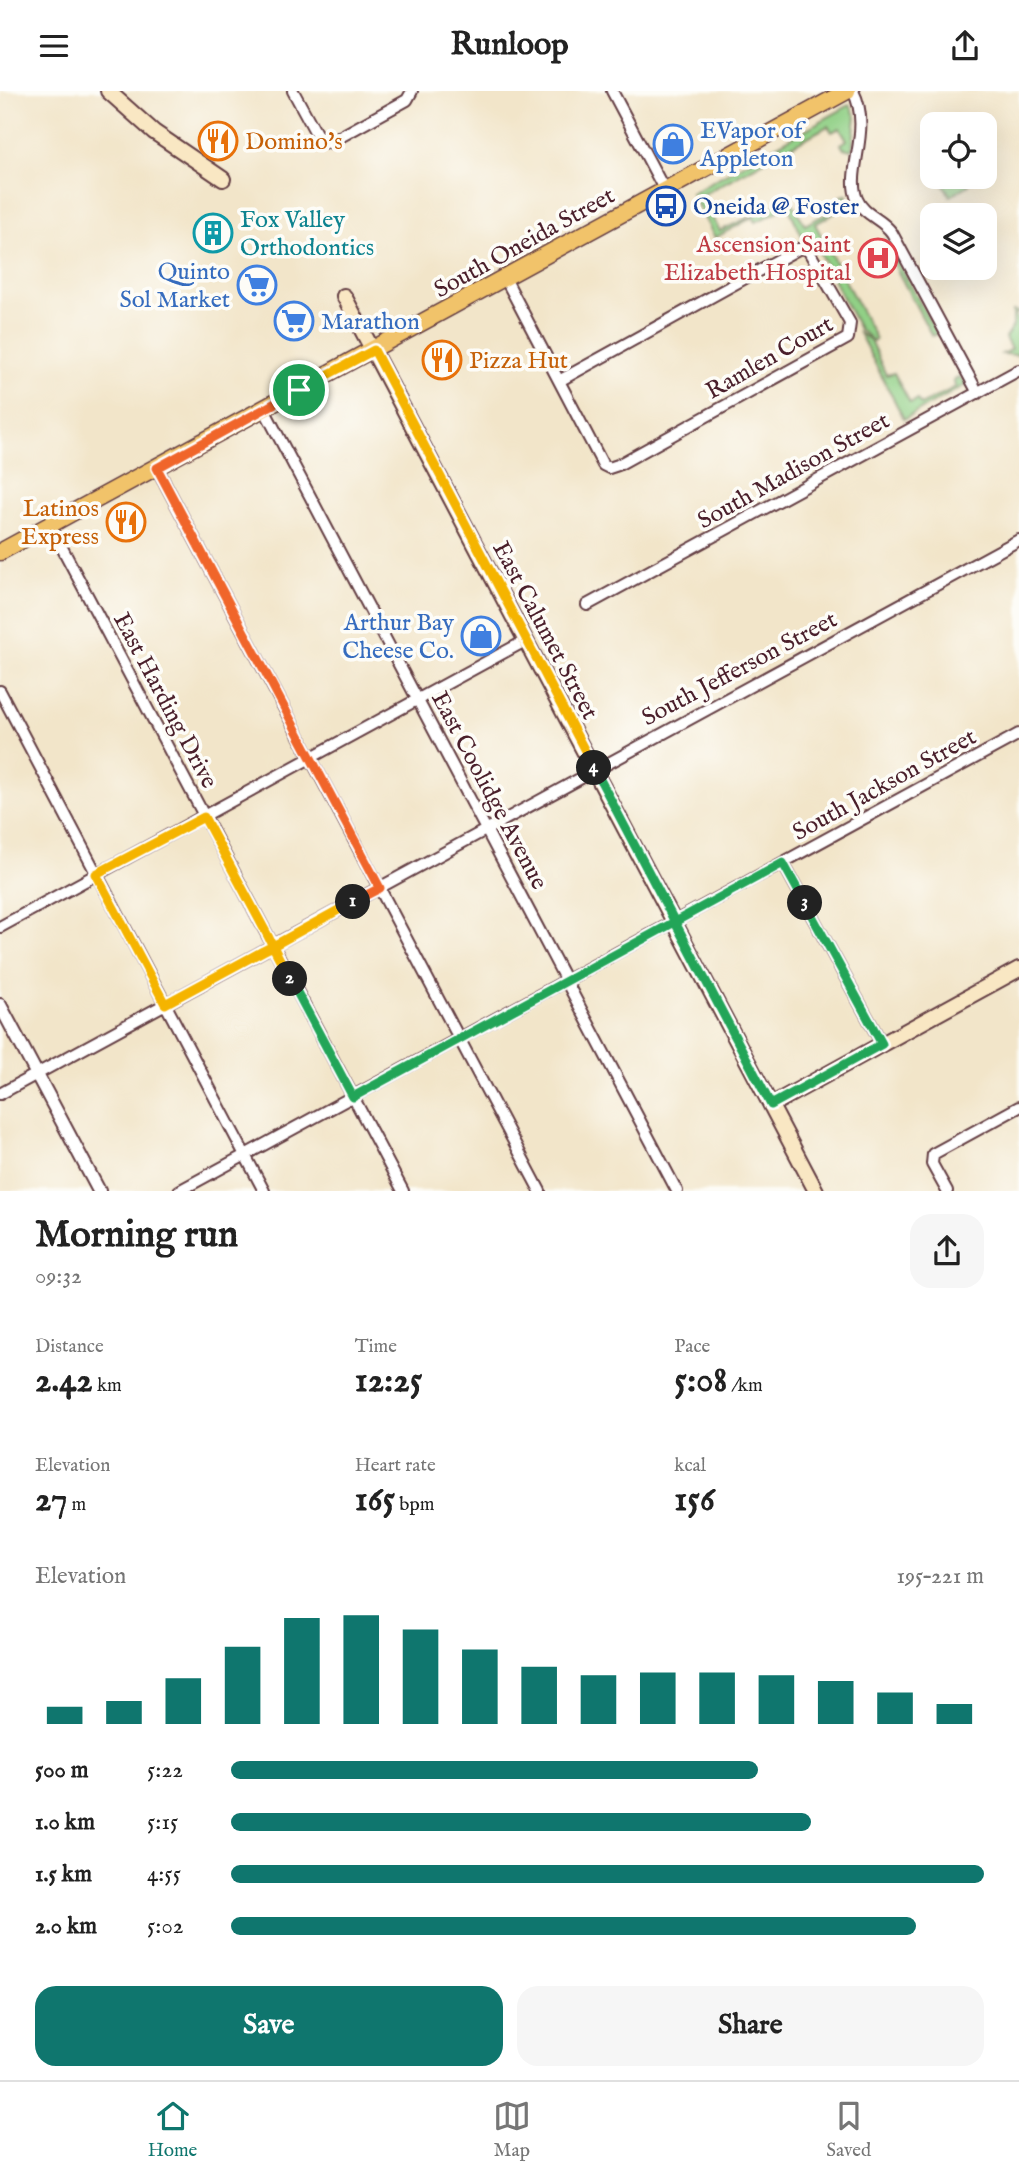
<!DOCTYPE html>
<html lang="en">
<head>
<meta charset="utf-8">
<style>
	:root { --surface:#fff; --page:#f6f6f6; --text:#222; --muted:#767676; --line:#e0e0e0; --accent:#0f766e }
	body { margin:0; font-family:"IM FELL English",serif; background:var(--page); color:var(--text); height:100vh; display:flex; flex-direction:column; font-size:26px; white-space:nowrap }
	* { box-sizing:border-box; margin:0 }
	p { font-size:23px; color:var(--muted) }
	.icon { flex:none; width:38px; height:38px; fill:none; stroke:currentColor; stroke-width:2; stroke-linecap:round; stroke-linejoin:round }
	.map { position:relative; height:1100px; overflow:hidden }
	.sheet { display:flex; flex-direction:column; background:var(--surface); flex:1 }
	.sheet>* { flex:none }
	.fabs { position:absolute; left:920px; top:21px; display:grid; gap:14px }
	.fabs a { display:grid; place-items:center; width:77px; height:77px; border-radius:14px; background:var(--surface); box-shadow:0 7px 28px #0002; font-size:35px }
	.pin { position:absolute; display:grid; place-items:center; width:60px; height:60px; color:#fff; margin:-30px; border:4px solid #fff; border-radius:50%; box-shadow:0 2px 7px #0007 }
	.km { position:absolute; width:35px; height:35px; margin:-18px; border-radius:50%; background:#222; color:#fff; font-size:19px; line-height:35px; text-align:center }
	.round { display:grid; place-items:center; flex:none; width:74px; height:74px; border-radius:21px; background:var(--page) }
	.head { display:flex; align-items:center; justify-content:space-between; height:119px; padding:0 35px }
	h1 { font-size:38px; font-weight:700; line-height:52px }
	.figures { display:grid; grid-template-columns:repeat(3,1fr); gap:10px; height:119px; padding:7px 35px }
	.figures div { display:grid; align-content:center }
	.figures b { font-size:35px; font-weight:700 }
	.figures small { font-size:19px; font-weight:400 }
	.figures p { font-size:19px }
	.chart { height:196px; padding:14px 35px }
	.chart p { display:flex; justify-content:space-between }
	.chart svg { width:100%; height:126px; margin-top:7px; stroke:var(--accent); stroke-width:6 }
	.cta { display:flex; gap:14px; margin-top:auto; padding:14px 35px }
	.cta a { flex:1; height:80px; border-radius:21px; background:var(--accent); color:#fff; font-size:28px; font-weight:700; line-height:80px; text-align:center }
	.cta a+a { background:var(--page); color:var(--text) }
	ul { padding:0 35px; list-style:none; font-size:23px }
	li { display:grid; grid-template-columns:112px 84px 1fr; align-items:center; height:52px }
	li i { height:18px; border-radius:9px; background:var(--accent) }
	header { display:flex; justify-content:space-between; align-items:center; height:91px; padding:0 35px; background:var(--surface); font-size:32px; font-weight:700 }
	.dock { display:flex; justify-content:space-around; align-items:center; height:98px; border-top:2px solid var(--line); background:var(--surface); font-size:19px; color:var(--muted) }
	.dock a { display:grid; justify-items:center; gap:4px }
	.dock .active { color:var(--accent) }
	.map>svg:first-child { display:block }
</style>
</head>
<body>
<header><svg class="icon" aria-label="menu" viewBox="0 0 24 24"><path d="M4 6h16M4 12h16M4 18h16"/></svg>Runloop<svg class="icon" aria-label="share" viewBox="0 0 24 24"><path d="M12 15V3M7 8l5-5 5 5M5 13v7h14v-7"/></svg></header>
<div class="map">
<svg width="1019" height="1100" viewBox="0 0 1019 1100">
	<rect width="100%" height="100%" fill="#fdfcf7"/>
	<filter id="ink" filterUnits="userSpaceOnUse"><feTurbulence type="fractalNoise" baseFrequency=".0143" numOctaves="2"/><feDisplacementMap in="SourceGraphic" scale="14" xChannelSelector="R" yChannelSelector="G"/><feConvolveMatrix kernelMatrix="1 2 1 2 8 2 1 2 1" color-interpolation-filters="sRGB"/></filter>
	<filter id="wash" filterUnits="userSpaceOnUse"><feTurbulence type="fractalNoise" baseFrequency=".00686" numOctaves="4" result="noise"/><feDisplacementMap in="SourceGraphic" scale="28" xChannelSelector="R" yChannelSelector="G"/><feGaussianBlur stdDeviation="1.57" result="paint"/><feColorMatrix in="noise" values="0 0 0 0 0 0 0 0 0 0 0 0 0 0 0 0 0 1.4 0 .05"/><feComposite in="paint" operator="in"/></filter>
	<g filter="url(#wash)">
		<rect width="100%" height="100%" fill="#f2e5c9"/>
		<path fill="#91d086" stroke="#6e7858" stroke-width="2" d="M850 14 856 26 852 59 843 57 841 53 847 49 840 37 832 41 828 35 700 105 720 140 790 107 805 134 845 113 841 105 847 104 846 116 815 133 876 248 873 250 859 238 817 157 804 149 788 115 756 131 753 126 715 147 691 102Z
			M940 86H965L969 94 950 105Z
			M883 148 888 152 937 243 932 245 890 166 879 157Z
			M1013 220 1019 221 1015 224 1019 233V264L1002 263 1011 258 1005 247 1013 235Z
			M859 242 870 249 886 284 894 282 910 312 917 309 921 314 956 296 953 290 959 286 967 293 904 328Z"/>
	</g>
	<g filter="url(#ink)">
		<g fill="none" stroke-linecap="round" stroke-linejoin="round">
			<defs>
				<path id="minor" d="M293 0 318 46 329 52 407 9 412 0
					M612 0 665 100
					M853 0C873 39 845 80 857 108 864 125 882 127 892 142L978 302
					M807 157 850 232 848 247 618 374 609 377 603 374 559 290 798 158Z
					M505 187 559 290
					M264 318 677 1100
					M157 377 540 1100
					M50 434 403 1100
					M587 514 1019 279
					M0 600 264 1100
					M783 772 882 953
					M0 836 525 550
					M0 1003 1019 449
					M179 1100 1019 643
					M947 1100 932 1073 933 1063 1019 1016"/>
				<path id="tertiary" d="M0 914 99 1100"/>
				<path id="secondary" d="M108 0 154 41 223 88
					M344 205 816 1100
					M771 1014 1019 878"/>
				<path id="primary" d="M0 461 847 0"/>
			</defs>
			<use href="#minor" stroke="#633d43" stroke-width="14"/>
			<use href="#tertiary" stroke="#633d43" stroke-width="16"/>
			<use href="#secondary" stroke="#633d43" stroke-width="18"/>
			<use href="#primary" stroke="#633d43" stroke-width="19"/>
			<use href="#minor" stroke="#fff" stroke-width="10"/>
			<use href="#tertiary" stroke="#fff" stroke-width="12"/>
			<use href="#secondary" stroke="#f9e7c3" stroke-width="14"/>
			<use href="#primary" stroke="#f1c36a" stroke-width="16"/>
		</g>
	</g>
	<g fill="none" stroke-linecap="round" stroke-linejoin="round" filter="url(#ink)">
		<defs>
			<path id="split-1" d="M299 299 157 377 380 797 353 811"/>
			<path id="split-2" d="M290 888C283 874 275 860 268 845L204 726 96 783 165 913 263 860 273 855 353 811"/>
			<path id="split-3" d="M290 888 353 1006 783 772 805 812"/>
			<path id="split-4" d="M594 677 771 1014 882 953 805 812"/>
			<path id="split-5" d="M299 299 374 259 594 677"/>
		</defs>
		<use href="#split-1" stroke="#fff" stroke-width="14"/>
		<use href="#split-2" stroke="#fff" stroke-width="14"/>
		<use href="#split-3" stroke="#fff" stroke-width="14"/>
		<use href="#split-4" stroke="#fff" stroke-width="14"/>
		<use href="#split-5" stroke="#fff" stroke-width="14"/>
		<use href="#split-1" stroke="#f0652b" stroke-width="9"/>
		<use href="#split-2" stroke="#f5b400" stroke-width="9"/>
		<use href="#split-3" stroke="#22a559" stroke-width="9"/>
		<use href="#split-4" stroke="#22a559" stroke-width="9"/>
		<use href="#split-5" stroke="#f5b400" stroke-width="9"/>
	</g>
	<defs>
		<symbol id="restaurant-ring" viewBox="-11 -11 22 22"><circle r="9.5" fill="#fdfcf7" stroke="#e8710a" stroke-width="1.5"/><path d="M-5-6h1v4h1v-4h1v4h1v-4h1v5L-1.5 .5V6h-2V.5L-5-1ZM5-6V6H3V1.5H1.5Q1.5-4 5-6Z" fill="#e8710a"/></symbol>
		<symbol id="shop-ring" viewBox="-11 -11 22 22"><circle r="9.5" fill="#fdfcf7" stroke="#3f7fe0" stroke-width="1.5"/><path d="M-5-2.5h2.3a2.7 3.5 0 0 1 5.4 0H5L5.5 6h-11ZM-1.5-2.5h3a1.5 2.3 0 0 0-3 0Z" fill="#3f7fe0"/></symbol>
		<symbol id="bus-ring" viewBox="-11 -11 22 22"><circle r="9.5" fill="#fdfcf7" stroke="#1a4fb4" stroke-width="1.5"/><path d="M-5-6H5V4H4V6H2V4H-2V6H-4V4H-5ZM-3.5-4V0h7V-4ZM-3.5 1.2v1.5H-2V1.2ZM2 1.2v1.5H3.5V1.2Z" fill="#1a4fb4"/></symbol>
		<symbol id="building-ring" viewBox="-11 -11 22 22"><circle r="9.5" fill="#fdfcf7" stroke="#0f9aa8" stroke-width="1.5"/><path d="M-4-6H4V6H1V3H-1V6H-4ZM-2.5-4.3h1.7v1.8h-1.7ZM.8-4.3h1.7v1.8H.8ZM-2.5-1h1.7V.8h-1.7ZM.8-1h1.7V.8H.8Z" fill="#0f9aa8"/></symbol>
		<symbol id="hospital-ring" viewBox="-11 -11 22 22"><circle r="9.5" fill="#fdfcf7" stroke="#e0444e" stroke-width="1.5"/><path d="M-5-5h3v3.5h4V-5h3V5h-3V1.5h-4V5h-3Z" fill="#e0444e"/></symbol>
		<symbol id="supermarket-ring" viewBox="-11 -11 22 22"><circle r="9.5" fill="#fdfcf7" stroke="#3f7fe0" stroke-width="1.5"/><path d="M-6-5.5h2.5l.6 2H6L4.5 2H-2.5L-4.4-4H-6ZM-1.5 3.2a1.3 1.3 0 1 0 .1 0ZM3 3.2a1.3 1.3 0 1 0 .1 0Z" fill="#3f7fe0"/></symbol>
	</defs>
	<g fill-rule="evenodd">
		<use href="#restaurant-ring" x="196" y="28" width="44" height="44"/>
		<use href="#shop-ring" x="651" y="31" width="44" height="44"/>
		<use href="#bus-ring" x="644" y="93" width="44" height="44"/>
		<use href="#building-ring" x="191" y="120" width="44" height="44"/>
		<use href="#hospital-ring" x="856" y="145" width="44" height="44"/>
		<use href="#supermarket-ring" x="235" y="172" width="44" height="44"/>
		<use href="#supermarket-ring" x="272" y="208" width="44" height="44"/>
		<use href="#restaurant-ring" x="420" y="247" width="44" height="44"/>
		<use href="#restaurant-ring" x="104" y="409" width="44" height="44"/>
		<use href="#shop-ring" x="459" y="523" width="44" height="44"/>
	</g>
	<g text-anchor="middle" stroke-width="7" stroke-linejoin="round" paint-order="stroke">
		<g font-size="24" fill="#366cbe" stroke="#fdfcf7" text-anchor="start">
			<text x="700" y="47">EVapor of<tspan x="700" dy="28">Appleton</tspan></text>
			<text x="230" y="188" text-anchor="end">Quinto<tspan x="230" dy="28">Sol Market</tspan></text>
			<text x="321" y="238">Marathon</text>
			<text x="454" y="539" text-anchor="end">Arthur Bay<tspan x="454" dy="28">Cheese Co.</tspan></text>
		</g>
		<g font-size="24" fill="#c56008" stroke="#fdfcf7" text-anchor="start">
			<text x="245" y="58">Domino's</text>
			<text x="469" y="277">Pizza Hut</text>
			<text x="99" y="425" text-anchor="end">Latinos<tspan x="99" dy="28">Express</tspan></text>
		</g>
		<g font-size="24" fill="#164399" stroke="#fdfcf7" text-anchor="start">
			<text x="693" y="123">Oneida @ Foster</text>
		</g>
		<g font-size="24" fill="#0d838f" stroke="#fdfcf7" text-anchor="start">
			<text x="240" y="136">Fox Valley<tspan x="240" dy="28">Orthodontics</tspan></text>
		</g>
		<g font-size="24" fill="#4a1f2b" stroke="#fdfcf7">
			<text transform="translate(524 151) rotate(-29)" y="8">South Oneida Street</text>
			<text transform="translate(769 266) rotate(-30)" y="8">Ramlen Court</text>
			<text transform="translate(793 379) rotate(-29)" y="8">South Madison Street</text>
			<text transform="translate(546 539) rotate(62)" y="8">East Calumet Street</text>
			<text transform="translate(739 577) rotate(-28)" y="8">South Jefferson Street</text>
			<text transform="translate(166 609) rotate(62)" y="8">East Harding Drive</text>
			<text transform="translate(884 693) rotate(-29)" y="8">South Jackson Street</text>
			<text transform="translate(490 699) rotate(62)" y="8">East Coolidge Avenue</text>
		</g>
		<g font-size="24" fill="#be3a42" stroke="#fdfcf7" text-anchor="end">
			<text x="851" y="161">Ascension Saint<tspan x="851" dy="28">Elizabeth Hospital</tspan></text>
		</g>
	</g>
</svg>
<div class="fabs">
<a><svg class="icon" aria-label="locate" viewBox="0 0 24 24"><circle cx="12" cy="12" r="6"/><path d="M12 2v4M12 18v4M2 12h4M18 12h4"/></svg></a>
<a><svg class="icon" aria-label="layers" viewBox="0 0 24 24"><path d="M12 4l9 5-9 5-9-5zM3 14l9 5 9-5"/></svg></a>
</div>
<div class="pin" style="left:299px;top:299px;background:#1e9e55"><svg class="icon" aria-label="arrive" viewBox="0 0 24 24"><path d="M6 21V4h12l-3 4 3 4H6"/></svg></div>
<b class="km" style="left:353px;top:811px">1</b>
<b class="km" style="left:290px;top:888px">2</b>
<b class="km" style="left:805px;top:812px">3</b>
<b class="km" style="left:594px;top:677px">4</b>
</div>
<section class="sheet">
<div class="head"><div><h1>Morning run</h1><p>09:32</p></div><a class="round"><svg class="icon" aria-label="share" viewBox="0 0 24 24"><path d="M12 15V3M7 8l5-5 5 5M5 13v7h14v-7"/></svg></a></div>
<div class="figures">
<div><p>Distance</p><b>2.42<small> km</small></b></div>
<div><p>Time</p><b>12:25</b></div>
<div><p>Pace</p><b>5:08<small> /km</small></b></div>
</div>
<div class="figures">
<div><p>Elevation</p><b>27<small> m</small></b></div>
<div><p>Heart rate</p><b>165<small> bpm</small></b></div>
<div><p>kcal</p><b>156</b></div>
</div>
<div class="chart"><p><span>Elevation</span>195–221 m</p>
<svg viewBox="0 0 160 44" preserveAspectRatio="none"><path d="M5 44V38M15 44V36M25 44V28M35 44V17M45 44V7M55 44V6M65 44V11M75 44V18M85 44V24M95 44V27M105 44V26M115 44V26M125 44V27M135 44V29M145 44V33M155 44V37"/></svg>
</div>
<ul>
<li><b>500 m</b>5:22<i style="width:70%"></i></li>
<li><b>1.0 km</b>5:15<i style="width:77%"></i></li>
<li><b>1.5 km</b>4:55<i style="width:100%"></i></li>
<li><b>2.0 km</b>5:02<i style="width:91%"></i></li>
</ul>
<div class="cta"><a>Save</a><a>Share</a></div>
</section>
<nav class="dock">
<a class="active"><svg class="icon" aria-label="home" viewBox="0 0 24 24"><path d="M3 11l9-7 9 7M6 9v11h12V9"/></svg>Home</a>
<a><svg class="icon" aria-label="map" viewBox="0 0 24 24"><path d="M3 6l6-2 6 2 6-2v14l-6 2-6-2-6 2zM9 4v14M15 6v14"/></svg>Map</a>
<a><svg class="icon" aria-label="saved" viewBox="0 0 24 24"><path d="M7 4h10v16l-5-4-5 4z"/></svg>Saved</a>
</nav>
</body>
</html>
